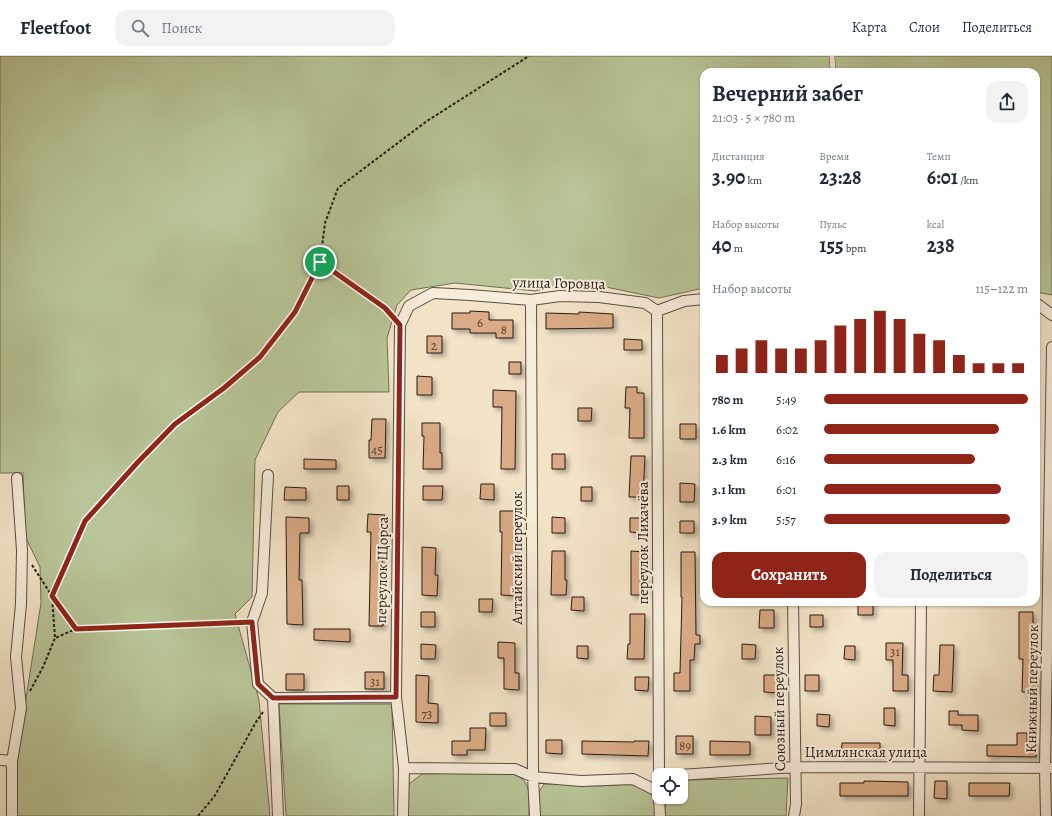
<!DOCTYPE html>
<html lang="ru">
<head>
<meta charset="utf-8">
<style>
	:root { --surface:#fff; --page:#f2f2f3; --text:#1f2937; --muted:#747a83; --line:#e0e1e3; --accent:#8f2418 }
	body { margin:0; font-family:Alegreya,serif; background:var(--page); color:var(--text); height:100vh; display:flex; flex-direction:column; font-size:15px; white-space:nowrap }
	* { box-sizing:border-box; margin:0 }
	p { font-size:13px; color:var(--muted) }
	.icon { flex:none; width:22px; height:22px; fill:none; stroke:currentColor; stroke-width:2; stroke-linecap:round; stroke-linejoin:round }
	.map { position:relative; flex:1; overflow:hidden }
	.details { position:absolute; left:700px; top:12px; width:340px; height:538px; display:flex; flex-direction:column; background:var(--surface); border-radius:12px; box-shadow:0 1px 3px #0004 }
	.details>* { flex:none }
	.fabs { position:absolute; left:652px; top:712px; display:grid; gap:8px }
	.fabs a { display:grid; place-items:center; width:36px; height:36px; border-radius:8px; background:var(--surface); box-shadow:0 1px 3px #0004; font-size:20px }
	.pin { position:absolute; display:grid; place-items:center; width:34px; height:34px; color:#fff; margin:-17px; border:2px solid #fff; border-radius:50%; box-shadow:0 1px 4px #0007 }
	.round { display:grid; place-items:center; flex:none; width:42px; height:42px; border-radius:12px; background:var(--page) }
	.summary { display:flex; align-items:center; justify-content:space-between; height:68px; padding:0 12px }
	h1 { font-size:22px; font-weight:700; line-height:30px }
	.stats { display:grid; grid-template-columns:repeat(3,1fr); gap:6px; height:68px; padding:4px 12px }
	.stats div { display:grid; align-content:center }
	.stats b { font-size:20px; font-weight:700 }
	.stats small { font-size:11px; font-weight:400 }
	.stats p { font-size:11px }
	.chart { height:112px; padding:8px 12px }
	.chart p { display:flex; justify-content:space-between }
	.chart svg { width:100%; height:72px; margin-top:4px; stroke:var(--accent); stroke-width:6 }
	.cta { display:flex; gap:8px; margin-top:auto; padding:8px 12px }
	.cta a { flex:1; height:46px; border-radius:12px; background:var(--accent); color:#fff; font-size:16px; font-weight:700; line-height:46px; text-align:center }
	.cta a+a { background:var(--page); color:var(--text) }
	ul { padding:0 12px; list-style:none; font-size:13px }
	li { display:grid; grid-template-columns:64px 48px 1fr; align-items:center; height:30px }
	li i { height:10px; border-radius:5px; background:var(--accent) }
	header { display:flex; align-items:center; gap:24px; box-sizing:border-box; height:56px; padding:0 20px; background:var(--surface); border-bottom:1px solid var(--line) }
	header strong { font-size:19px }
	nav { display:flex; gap:22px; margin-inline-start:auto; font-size:14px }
	.search { width:280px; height:36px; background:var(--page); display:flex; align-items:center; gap:10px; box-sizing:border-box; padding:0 14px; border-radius:12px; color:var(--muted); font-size:15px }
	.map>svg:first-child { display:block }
</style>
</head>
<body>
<header>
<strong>Fleetfoot</strong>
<div class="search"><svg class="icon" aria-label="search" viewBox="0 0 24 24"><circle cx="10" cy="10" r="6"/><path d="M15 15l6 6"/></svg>Поиск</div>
<nav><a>Карта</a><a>Слои</a><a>Поделиться</a></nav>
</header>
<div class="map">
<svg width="1052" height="760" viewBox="0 0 1052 760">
	<defs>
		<filter id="shadow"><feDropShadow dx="3.5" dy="3.5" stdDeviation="2" flood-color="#0004"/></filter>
	</defs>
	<rect width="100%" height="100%" fill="#f3e4c8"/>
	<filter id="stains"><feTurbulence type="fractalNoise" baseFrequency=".005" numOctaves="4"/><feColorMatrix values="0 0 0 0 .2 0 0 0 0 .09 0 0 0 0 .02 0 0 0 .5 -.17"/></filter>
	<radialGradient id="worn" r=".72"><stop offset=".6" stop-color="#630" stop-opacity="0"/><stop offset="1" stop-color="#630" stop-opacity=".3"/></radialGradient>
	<path fill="#b8c598" stroke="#707056" d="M0 0H1052V239L1036 236V16H704V233H699L659 242 601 230H555L535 235 455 227 411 234 397 249 387 282 389 336H299L278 356 255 404 252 541 235 558 259 644 270 760H15L17 700 41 547 40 511 25 480 23 417H0Z
		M279 648H392L394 760H286Z
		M505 716C533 721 529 737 529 760H406V735L410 727 422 718Z
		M788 722 786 760H664L666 744 670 741H681V729L687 724Z
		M544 728H569L597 730 630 728 643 733 652 739 656 748V760H540L538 738Z"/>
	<path fill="#daab86" stroke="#271b15" filter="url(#shadow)" d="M470 255 489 256V264H513V282H496V277H470V273H452V257H470Z
		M579 256 613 258V272L546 273V257L579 258Z
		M427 280H442V297H427Z
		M624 283 642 284V294H624Z
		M509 306H521V318H509Z
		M417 320 432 321V339H417Z
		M626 331H637V337H644V382H629L630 352H625Z
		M493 334 516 335 515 413H501L502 351H493Z
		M578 352H592L591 365H578Z
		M372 363H386L385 402H369V384H371Z
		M422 367H440V397H442V413H423L424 380H422Z
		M680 368H696V383H680Z
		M552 398H565V413H552Z
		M631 400H645L643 441H629Z
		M304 403 336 404V413H304Z
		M680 427 695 428 694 446H680Z
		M481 428H494V444L480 443Z
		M337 430H349V444H337Z
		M423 430H443L442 444H423Z
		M285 431 306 432V444H284Z
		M581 431H592V445H581Z
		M500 455H516L515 540 501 539 502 476H500Z
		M368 458 385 459V476H383L382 518H384V539H381V555H384L383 570H369L371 476H367Z
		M286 461 309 462V477H300L299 524H302L303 569 287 568Z
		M552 461 565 462V477H552Z
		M630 462H644V477L630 476Z
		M680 465H694V477H680Z
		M422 491 436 492 435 519H438L437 540 422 539Z
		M552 495H565V524H567L566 539H551Z
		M631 495 645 496V539H631Z
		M681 496H695L696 579H700V588H695L694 604H690V635H674V617H680L682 541H681Z
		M572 541H584V555L571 554Z
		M479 543H493L492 556H479Z
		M858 546H873V559H858Z
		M760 554H774V572H759Z
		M421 556H435V571H421Z
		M1019 556H1033V619H1038L1037 636H1022L1023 603H1019Z
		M630 558H645L644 603H627L628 588H630Z
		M810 559H823V571H810Z
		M314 573H350V586L314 584Z
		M498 586 515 587V617H519V634L504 633V602H498Z
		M886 587H903L902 619H908V635H893V604H886Z
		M421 588 436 589 435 603H421Z
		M742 588 756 589 755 603H742Z
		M940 589H954L952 636 933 635 934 619H939Z
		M577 590H588V603L577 602Z
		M845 590H855V604L844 603Z
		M365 616H384V633H365Z
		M286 618H304V634H286Z
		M416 619 429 620 428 647 438 648V667L416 666Z
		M764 619H779L778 637 764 636Z
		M805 619H819V635H805Z
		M635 621H649L648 635 635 634Z
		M884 652H895V670L884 669Z
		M949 655H958V659H978V675L962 674V669H949Z
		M490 657H506V670H490Z
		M817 658 830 659 829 671 817 670Z
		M755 660 771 661V679H755Z
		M470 672H486L485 694H467V699H452V685H470Z
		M1017 677H1027V686H1036V701L987 700V689H1017Z
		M676 680H693V698H676Z
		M546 684H562V698L546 697Z
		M582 685 634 686V685H649L648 700 582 698Z
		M710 685 750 686V699H710Z
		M842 687H880V699H841Z
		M864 725 908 726V740H840V727H864Z
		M935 725H947V743L934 742Z
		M969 727H1010L1009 740H969Z"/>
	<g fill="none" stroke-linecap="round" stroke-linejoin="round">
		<defs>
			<path id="lane" d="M832 0 833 16"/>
			<path id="street" d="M531 244 533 721 535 760
				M1036 247 1052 259
				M657 255 659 719
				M268 419 262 537 252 566 258 628 273 642 278 760
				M793 546 796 748 794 760
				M273 642 396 641
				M0 704 12 705
				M404 712 515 713 533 721 581 725 633 723 659 736
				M680 719 795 711 1052 712
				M659 741 660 760
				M12 760V705L21 652 16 601 21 548 22 494 17 422
				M403 760 404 712 396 641 400 269 409 250 433 237 470 239 531 244 560 240 599 241 645 247 657 255 684 245 704 243
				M919 760 921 546
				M1046 760 1045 712 1052 291"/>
		</defs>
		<use href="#lane" stroke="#5a4d42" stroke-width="6"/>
		<use href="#street" stroke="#5a4d42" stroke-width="12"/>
		<path stroke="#271b15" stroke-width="2" stroke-dasharray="3 2" stroke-linecap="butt" d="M320 206 385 252 392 260
			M32 509 52 540 55 582
			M76 573 52 540 85 465 138 406 175 368 224 332 260 301 295 256 320 206 325 167 338 132 427 65 529 0
			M30 635 43 611 55 582 76 573 243 566
			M198 760 214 741 256 666 263 656"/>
		<use href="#lane" stroke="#f7eddb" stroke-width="5"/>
		<use href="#street" stroke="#f7eddb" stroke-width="10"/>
	</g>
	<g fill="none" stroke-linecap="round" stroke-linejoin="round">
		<defs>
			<path id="route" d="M320 206 385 252 400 269 396 641 273 642 258 628 252 566 76 573 52 540 85 465 138 406 175 368 224 332 260 301 295 256Z"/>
		</defs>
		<use href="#route" stroke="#fff" stroke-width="8"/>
		<use href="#route" stroke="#8f2418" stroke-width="5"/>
	</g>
	<g text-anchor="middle" stroke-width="4" stroke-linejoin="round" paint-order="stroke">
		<g font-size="13" fill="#543f31">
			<text x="480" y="271">6</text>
			<text x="504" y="278">8</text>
			<text x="434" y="294">2</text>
			<text x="377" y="398">45</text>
			<text x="895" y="600">31</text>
			<text x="375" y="630">31</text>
			<text x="427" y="662">73</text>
			<text x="685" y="694">89</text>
		</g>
		<g font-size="15" fill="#271b15" stroke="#f7eddb">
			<text transform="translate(559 227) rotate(1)" y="5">улица Горовца</text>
			<text transform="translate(643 487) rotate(-90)" y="5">переулок Лихачёва</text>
			<text transform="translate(517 502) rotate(-90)" y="5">Алтайский переулок</text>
			<text transform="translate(382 514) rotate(-89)" y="5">переулок Щорса</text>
			<text transform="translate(1032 633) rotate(-89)" y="5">Книжный переулок</text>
			<text transform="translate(779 653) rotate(-91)" y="5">Союзный переулок</text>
			<text x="866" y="701">Цимлянская улица</text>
		</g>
	</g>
	<rect width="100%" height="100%" filter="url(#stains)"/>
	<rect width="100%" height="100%" fill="url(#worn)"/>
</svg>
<div class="fabs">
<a><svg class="icon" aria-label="locate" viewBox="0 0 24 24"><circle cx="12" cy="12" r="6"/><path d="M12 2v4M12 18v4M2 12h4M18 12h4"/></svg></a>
</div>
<div class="pin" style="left:320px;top:206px;background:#1e9e55"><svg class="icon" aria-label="arrive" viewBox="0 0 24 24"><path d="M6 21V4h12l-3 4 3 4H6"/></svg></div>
<section class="details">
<div class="summary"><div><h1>Вечерний забег</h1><p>21:03 · 5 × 780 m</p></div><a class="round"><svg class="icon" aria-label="share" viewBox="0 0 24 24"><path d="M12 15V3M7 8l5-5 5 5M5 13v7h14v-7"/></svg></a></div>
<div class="stats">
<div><p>Дистанция</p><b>3.90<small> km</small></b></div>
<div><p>Время</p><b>23:28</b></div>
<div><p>Темп</p><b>6:01<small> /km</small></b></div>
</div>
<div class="stats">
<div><p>Набор высоты</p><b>40<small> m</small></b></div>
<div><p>Пульс</p><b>155<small> bpm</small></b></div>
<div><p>kcal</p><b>238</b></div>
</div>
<div class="chart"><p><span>Набор высоты</span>115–122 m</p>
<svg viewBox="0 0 160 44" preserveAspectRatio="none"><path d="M5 44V33M15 44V29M25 44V24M35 44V29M45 44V29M55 44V24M65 44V15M75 44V11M85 44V6M95 44V11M105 44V20M115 44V24M125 44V33M135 44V38M145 44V38M155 44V38"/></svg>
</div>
<ul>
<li><b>780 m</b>5:49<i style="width:100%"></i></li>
<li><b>1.6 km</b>6:02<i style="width:86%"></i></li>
<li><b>2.3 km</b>6:16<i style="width:74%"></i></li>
<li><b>3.1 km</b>6:01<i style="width:87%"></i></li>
<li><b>3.9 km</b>5:57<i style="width:91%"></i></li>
</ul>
<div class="cta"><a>Сохранить</a><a>Поделиться</a></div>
</section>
</div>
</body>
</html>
